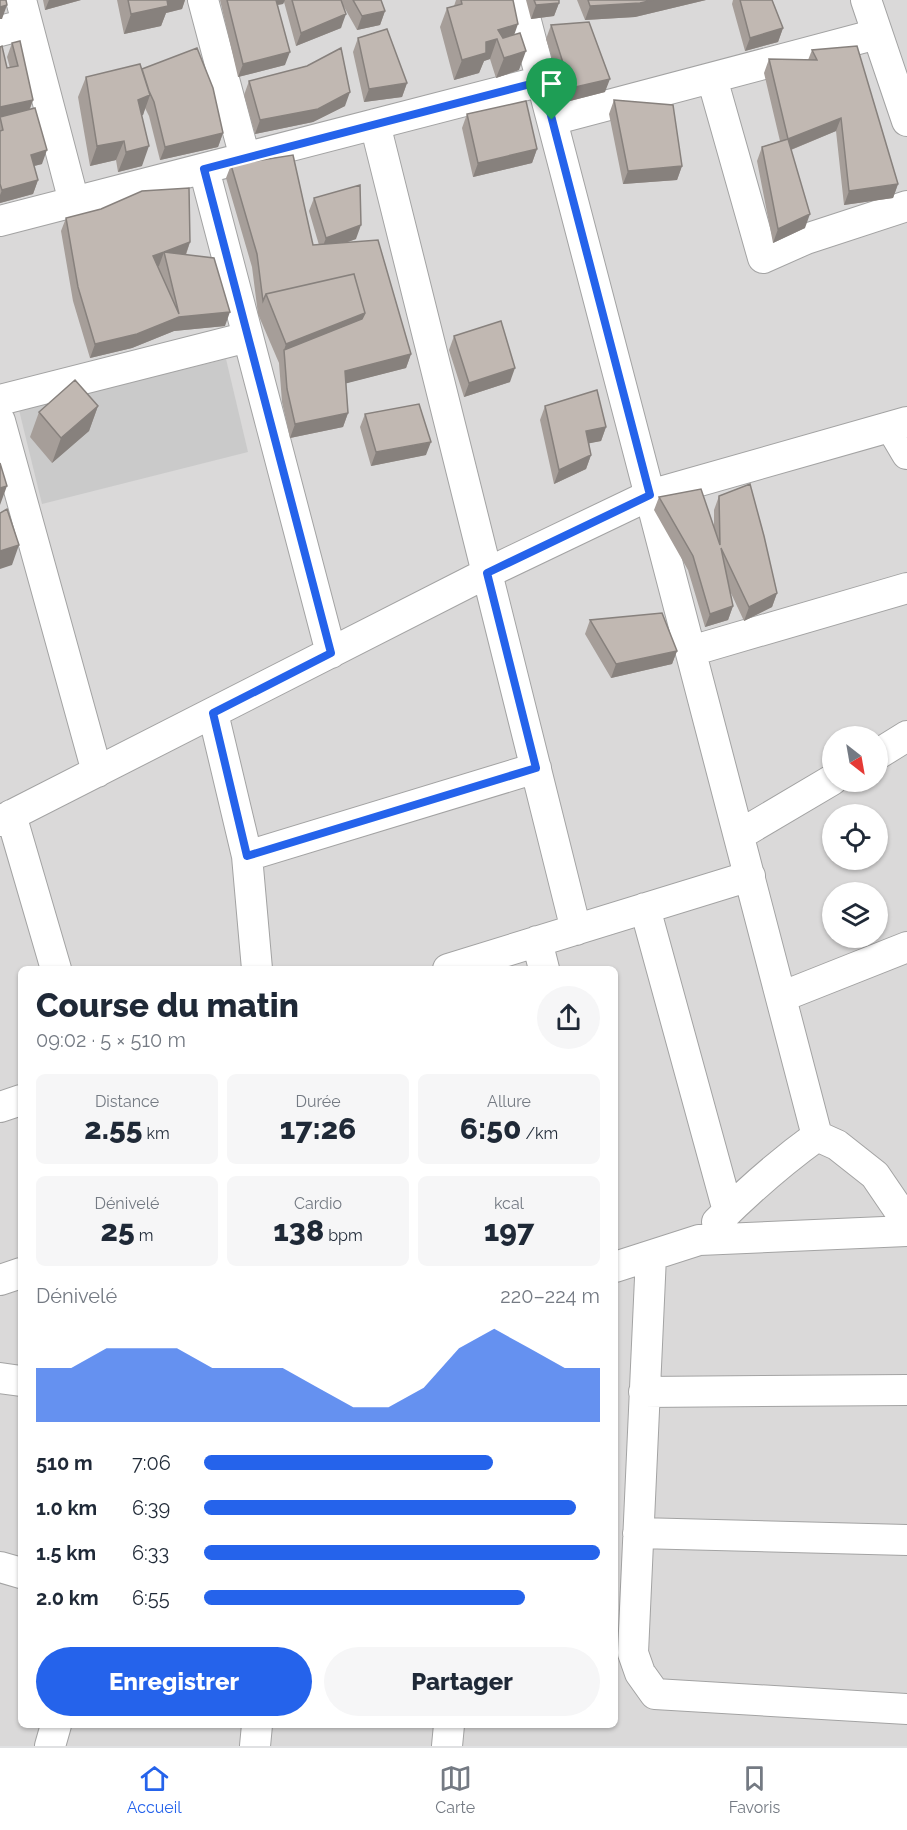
<!DOCTYPE html>
<html lang="fr">
<head>
<meta charset="utf-8">
<style>
	:root { --surface:#fff; --page:#f6f6f7; --text:#1f2937; --muted:#747a83; --line:#e0e1e3; --accent:#2563eb }
	body { margin:0; font-family:Raleway,sans-serif; background:var(--page); color:var(--text); height:100vh; display:flex; flex-direction:column; font-size:22px; white-space:nowrap }
	* { box-sizing:border-box; margin:0 }
	p { font-size:20px; color:var(--muted) }
	.icon { flex:none; width:33px; height:33px; fill:none; stroke:currentColor; stroke-width:2; stroke-linecap:round; stroke-linejoin:round }
	.map { position:relative; flex:1; overflow:hidden }
	.sheet { position:absolute; left:18px; top:966px; width:600px; height:762px; display:flex; flex-direction:column; background:var(--surface); border-radius:9px; box-shadow:0 2px 4px #0004 }
	.sheet>* { flex:none }
	.needle { width:39px; rotate:149deg }
	.tools { position:absolute; left:822px; top:726px; display:grid; gap:12px }
	.tools a { display:grid; place-items:center; width:66px; height:66px; border-radius:50%; background:var(--surface); box-shadow:0 2px 4px #0004; font-size:30px }
	.pin { position:absolute; display:grid; place-items:center; width:51px; height:51px; color:#fff; margin:-62px -26px; border-radius:50% 50% 50% 0; rotate:-45deg; box-shadow:0 0 6px #0007 }
	.pin .icon { rotate:45deg }
	.round { display:grid; place-items:center; flex:none; width:63px; height:63px; border-radius:32px; background:var(--page) }
	.summary { display:flex; align-items:center; justify-content:space-between; height:102px; padding:0 18px }
	h1 { font-size:33px; font-weight:800; line-height:45px }
	.figures { display:grid; grid-template-columns:repeat(3,1fr); gap:9px; height:102px; padding:6px 18px }
	.figures div { display:grid; align-content:center; border-radius:9px; background:var(--page); text-align:center }
	.figures b { font-size:30px; font-weight:800 }
	.figures small { font-size:16px; font-weight:400 }
	.figures p { font-size:16px }
	.chart { height:168px; padding:12px 18px }
	.chart p { display:flex; justify-content:space-between }
	.chart svg { width:100%; height:108px; margin-top:6px; fill:var(--accent); opacity:.7 }
	.button { display:flex; gap:12px; margin-top:auto; padding:12px 18px }
	.button a { flex:1; height:69px; border-radius:36px; background:var(--accent); color:#fff; font-size:24px; font-weight:800; line-height:69px; text-align:center }
	.button a+a { background:var(--page); color:var(--text) }
	ul { padding:0 18px; list-style:none; font-size:20px }
	li { display:grid; grid-template-columns:96px 72px 1fr; align-items:center; height:45px }
	li i { height:15px; border-radius:8px; background:var(--accent) }
	.tabs { display:flex; justify-content:space-around; align-items:center; height:84px; border-top:2px solid var(--line); background:var(--surface); font-size:16px; color:var(--muted) }
	.tabs a { display:grid; justify-items:center; gap:3px }
	.tabs .active { color:var(--accent) }
	.map>svg:first-child { display:block }
</style>
</head>
<body>
<div class="map">
<svg width="907" height="1746" viewBox="0 0 907 1746">
	<rect width="100%" height="100%" fill="#ede9e2"/>
	<path fill="#dad9d9" fill-rule="evenodd" d="M0 0H907V1746H0ZM832 736H878V782H832ZM832 814H878V860H832ZM832 892H878V938H832ZM21 969H615V1725H21Z"/>
	<path fill="#cacaca" d="M226 359 248 452 42 504 19 410Z"/>
	<g fill="none" stroke-linecap="round" stroke-linejoin="round">
		<defs>
			<path id="minor" d="M21 0 74 202
				M203 0 245 158
				M519 0 526 21 817 1136
				M866 0 907 121
				M0 31 27 24
				M712 78 763 258 806 239 907 206
				M552 120 877 34
				M375 124 576 930
				M204 169 331 653
				M0 221 542 81
				M0 400 248 337
				M0 421 97 772
				M891 427 907 454
				M691 651 907 588
				M213 713 247 856 257 969
				M878 754 907 736
				M11 815 56 969
				M0 821 487 573 650 495 907 422
				M739 835 832 780
				M247 856 536 768
				M645 908 728 1211
				M537 941 544 969
				M448 969 750 876
				M781 997 907 947
				M0 1107 21 1100
				M817 1136 837 1145 875 1175 907 1222
				M717 1222C748 1191 781 1162 817 1136
				M651 1256 633 1653 640 1673 655 1694 907 1709
				M615 1267 699 1240 907 1231
				M0 1280 21 1273
				M0 1378 21 1381
				M644 1392 907 1390
				M638 1533 907 1540
				M0 1567 21 1573
				M50 1746 56 1725
				M255 1746 257 1725
				M447 1746 449 1725"/>
		</defs>
		<use href="#minor" stroke="#a3a3a3" stroke-width="32"/>
		<use href="#minor" stroke="#fff" stroke-width="30"/>
	</g>
	<path fill="#a69e99" d="M43 0H81L45 10Z
		M117 0H185L182 9 166 13 161 26 124 34Z
		M220 0H381L385 11 380 25 357 30 344 7 341 28 296 46 284 2 283 4 278 5 285 65 238 77Z
		M456 0H513L514 35 519 70 496 78 490 59 484 61 479 73 454 80 440 27 447 8 454 6Z
		M526 0H559V3L554 16 531 19Z
		M577 0H706L635 17 585 20Z
		M733 0H772L783 28 778 42 745 51 732 4Z
		M551 25 605 92 566 102 546 39Z
		M358 38 407 83 402 97 364 102 353 52Z
		M12 43 33 100 30 109 42 164 34 166 38 180 33 194 0 203V47L7 68H10L7 57Z
		M812 50 898 184 893 198 844 205 836 131 791 150 805 228 773 243 757 161 762 147 780 141 764 73 769 59 808 60Z
		M142 69 223 133 218 147 160 160 149 116 145 108 143 115H142V166L118 172 116 160 90 166 78 97 86 77Z
		M249 81 345 106 313 122 255 134 244 95Z
		M614 100 682 166 677 180 623 184 609 114Z
		M467 114 537 149 532 163 473 177 462 128Z
		M231 165 313 245H319L309 211 314 198 356 239 345 243 411 354 406 368 346 383 348 413 343 427 290 438 282 402 279 363 258 314 252 267 226 178Z
		M66 218 190 242 186 255 225 326 174 331 132 348 90 358 73 301 61 231Z
		M454 336 510 382 464 397 449 350Z
		M98 406 89 431 52 463 30 437 39 412Z
		M545 406 606 427 601 441 589 443 591 455 586 469 554 484 540 420Z
		M365 414 426 455 371 466 360 427Z
		M719 496 777 593 772 607 744 621 730 591 733 606 728 620 705 627 688 570 654 510 659 497 714 527V510Z
		M590 620 677 651 672 664 611 678 585 634Z"/>
	<path fill="#87817d" d="M49 0H81L45 10Z
		M164 0H185L182 9 166 13 161 26 124 34 131 14Z
		M272 0H285L283 4 269 6Z
		M653 0H706L635 17 585 20 590 6Z
		M559 3 554 16 531 19 536 5Z
		M7 5 2 19H0V7Z
		M385 11 380 25 357 30 362 16Z
		M346 14 341 28 296 46 301 33Z
		M518 24 511 44 497 39 490 59 484 61 479 73 454 80 462 60 486 42 498 30Z
		M783 28 778 42 745 51 750 38Z
		M526 51 519 70 496 78 504 58Z
		M290 52 285 65 238 77 243 64Z
		M610 79 605 92 566 102 571 88Z
		M407 83 402 97 364 102 369 89Z
		M350 92 345 106 313 122 255 134 260 120Z
		M150 95 143 115 131 120 138 100Z
		M33 100 28 113 0 120V107Z
		M841 118 836 131 783 153 788 139Z
		M223 133 218 147 160 160 165 147Z
		M124 141 116 160 90 166 97 146Z
		M149 146 142 166 118 172 126 152Z
		M537 149 532 163 473 177 478 163Z
		M47 150 42 164 26 168 31 155Z
		M682 166 677 180 623 184 628 171Z
		M38 180 33 194 0 203V195L2 190Z
		M898 184 893 198 844 205 849 191Z
		M810 214 805 228 773 243 778 229Z
		M361 225 356 239 321 251 326 238Z
		M190 242 185 256 164 252 159 266 148 270 153 256Z
		M230 312 225 326 174 331 132 348 90 358 95 344 179 317Z
		M365 313 357 333 284 350 286 344Z
		M411 354 406 368 340 385 345 371Z
		M515 368 510 382 464 397 469 383Z
		M98 406 89 431 52 463 61 438Z
		M348 413 343 427 290 438 295 424Z
		M606 427 601 441 581 445 586 431Z
		M431 442 426 455 371 466 376 452Z
		M591 455 586 469 554 484 559 470Z
		M7 486 0 505V488Z
		M19 545 12 565 0 569V551Z
		M777 593 772 607 744 621 749 607Z
		M733 606 728 620 705 627 710 614Z
		M677 651 672 664 611 678 616 664Z"/>
	<path fill="#c1b8b2" stroke="#87817d" stroke-width="1.5" fill-rule="evenodd" d="M0 0H6L7 5 0 7Z
		M128 0H167L168 6 131 14Z
		M227 0H276L290 52 243 64Z
		M292 0H341L346 14 301 33Z
		M353 0H381L385 11 362 16Z
		M461 0H513L518 24 498 30 503 38 520 33 526 51 504 58 497 39 486 42V53L462 60 447 8 462 4Z
		M534 0H559V3L536 5Z
		M588 0H653L640 3 590 6Z
		M740 0H772L783 28 750 38Z
		M589 22 610 79 571 88 551 25Z
		M387 29 407 83 369 89 358 38Z
		M20 41 33 100 0 107V47L2 46 7 68 18 66 12 43Z
		M857 46 898 184 849 191 841 118 788 139 769 59 817 60 812 50Z
		M197 48 213 88 223 133 165 147 154 102 149 91 142 69Z
		M341 48 350 92 318 109 260 120 249 81 307 66Z
		M140 64 150 95 138 100 149 146 126 152 124 141 97 146 86 77Z
		M614 100 673 105 682 166 628 171Z
		M526 101 537 149 478 163 467 114Z
		M35 108 47 150 31 155 38 180 2 190 0 184V131L3 130 0 117Z
		M788 139 810 214 778 229 762 147Z
		M293 155 313 245 378 240 411 354 345 371 348 413 295 424 287 389 284 350 362 319 365 313 354 274 266 294 263 301 257 254 231 165Z
		M360 185 361 225 326 238 314 198Z
		M189 188 190 242 164 252 214 258 230 312 179 317 137 334 95 344 78 287 66 218 101 209 142 191ZM164 252 179 314 153 256Z
		M354 274 365 313 286 344 266 294Z
		M501 321 515 368 469 383 454 336Z
		M75 380 98 406 61 438 39 412Z
		M597 390 606 427 586 431 591 455 559 470 545 406Z
		M419 404 431 442 376 452 365 414Z
		M0 463 7 486 0 488Z
		M750 484 764 536 777 593 749 607 721 548 733 606 710 614 693 556 659 497 701 489 720 545 719 496Z
		M7 509 19 545 0 551V513Z
		M662 613 677 651 616 664 590 620Z"/>
	<g fill="none" stroke-linecap="round" stroke-linejoin="round">
		<defs>
			<path id="route" d="M542 81 650 495 487 573 536 768 247 856 213 713 331 653 204 169Z"/>
		</defs>
		<use href="#route" stroke="#fff" stroke-width="12"/>
		<use href="#route" stroke="#2563eb" stroke-width="8"/>
	</g>
</svg>
<div class="tools">
<a><svg class="needle" viewBox="-14 -14 28 28"><path d="M0-13l5 13h-10z" fill="#e53935"/><path d="M0 13l5-13h-10z" fill="#747a83"/></svg></a>
<a><svg class="icon" aria-label="locate" viewBox="0 0 24 24"><circle cx="12" cy="12" r="6"/><path d="M12 2v4M12 18v4M2 12h4M18 12h4"/></svg></a>
<a><svg class="icon" aria-label="layers" viewBox="0 0 24 24"><path d="M12 4l9 5-9 5-9-5zM3 14l9 5 9-5"/></svg></a>
</div>
<div class="pin" style="left:552px;top:120px;background:#1e9e55"><svg class="icon" aria-label="arrive" viewBox="0 0 24 24"><path d="M6 21V4h12l-3 4 3 4H6"/></svg></div>
<section class="sheet">
<div class="summary"><div><h1>Course du matin</h1><p>09:02 · 5 × 510 m</p></div><a class="round"><svg class="icon" aria-label="share" viewBox="0 0 24 24"><path d="M12 15V3M7 8l5-5 5 5M5 13v7h14v-7"/></svg></a></div>
<div class="figures">
<div><p>Distance</p><b>2.55<small> km</small></b></div>
<div><p>Durée</p><b>17:26</b></div>
<div><p>Allure</p><b>6:50<small> /km</small></b></div>
</div>
<div class="figures">
<div><p>Dénivelé</p><b>25<small> m</small></b></div>
<div><p>Cardio</p><b>138<small> bpm</small></b></div>
<div><p>kcal</p><b>197</b></div>
</div>
<div class="chart"><p><span>Dénivelé</span>220–224 m</p>
<svg viewBox="0 0 160 44" preserveAspectRatio="none"><path d="M0 44V22L10 22L20 14L30 14L40 14L50 22L60 22L70 22L80 30L90 38L100 38L110 30L120 14L130 6L140 14L150 22L160 22V44z"/></svg>
</div>
<ul>
<li><b>510 m</b>7:06<i style="width:73%"></i></li>
<li><b>1.0 km</b>6:39<i style="width:94%"></i></li>
<li><b>1.5 km</b>6:33<i style="width:100%"></i></li>
<li><b>2.0 km</b>6:55<i style="width:81%"></i></li>
</ul>
<div class="button"><a>Enregistrer</a><a>Partager</a></div>
</section>
</div>
<nav class="tabs">
<a class="active"><svg class="icon" aria-label="home" viewBox="0 0 24 24"><path d="M3 11l9-7 9 7M6 9v11h12V9"/></svg>Accueil</a>
<a><svg class="icon" aria-label="map" viewBox="0 0 24 24"><path d="M3 6l6-2 6 2 6-2v14l-6 2-6-2-6 2zM9 4v14M15 6v14"/></svg>Carte</a>
<a><svg class="icon" aria-label="saved" viewBox="0 0 24 24"><path d="M7 4h10v16l-5-4-5 4z"/></svg>Favoris</a>
</nav>
</body>
</html>
